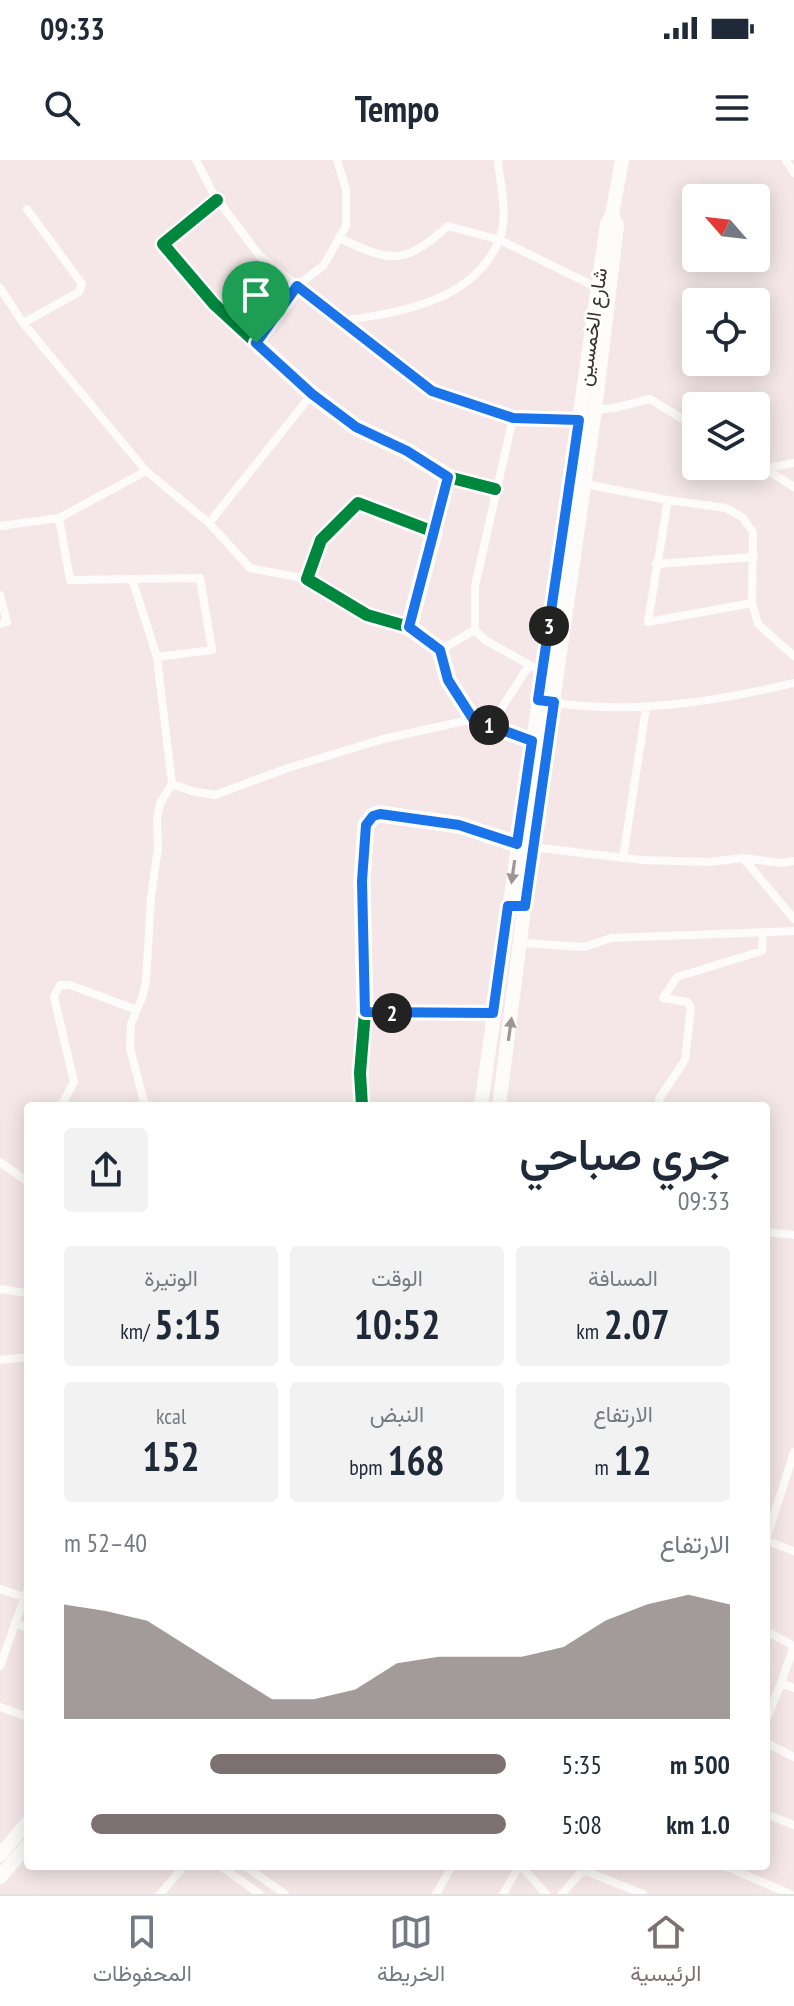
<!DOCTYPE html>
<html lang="ar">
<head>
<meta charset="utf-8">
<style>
	:root { --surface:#fff; --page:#f2f2f3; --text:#1f2937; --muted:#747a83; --line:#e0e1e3; --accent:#7d7070 }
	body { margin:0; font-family:"PT Sans Narrow",Vazirmatn,sans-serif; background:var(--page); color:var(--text); direction:rtl; height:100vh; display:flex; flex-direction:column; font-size:30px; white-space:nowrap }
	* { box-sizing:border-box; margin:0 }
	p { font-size:26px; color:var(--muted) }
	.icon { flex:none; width:44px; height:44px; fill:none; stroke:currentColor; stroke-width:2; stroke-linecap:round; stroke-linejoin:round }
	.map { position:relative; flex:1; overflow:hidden; direction:ltr }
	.drawer { position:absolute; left:24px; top:942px; width:746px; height:768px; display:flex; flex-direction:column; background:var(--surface); border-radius:8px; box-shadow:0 4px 20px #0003; direction:rtl }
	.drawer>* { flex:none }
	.needle { width:52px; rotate:298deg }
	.buttons { position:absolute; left:682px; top:24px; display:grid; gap:16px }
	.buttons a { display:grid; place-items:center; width:88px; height:88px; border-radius:8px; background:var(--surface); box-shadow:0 4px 20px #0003; font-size:40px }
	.pin { position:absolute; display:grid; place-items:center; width:68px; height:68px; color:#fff; margin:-82px -34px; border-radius:50% 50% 50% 0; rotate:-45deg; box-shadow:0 0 8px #0007 }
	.pin .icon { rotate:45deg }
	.km { position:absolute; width:40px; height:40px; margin:-20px; border-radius:50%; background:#222; color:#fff; font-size:22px; line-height:40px; text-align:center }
	.round { display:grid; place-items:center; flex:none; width:84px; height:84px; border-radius:8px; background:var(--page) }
	.head { display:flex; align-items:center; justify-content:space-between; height:136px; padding:0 40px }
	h1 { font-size:44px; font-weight:600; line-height:60px }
	.figures { display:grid; grid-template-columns:repeat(3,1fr); gap:12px; height:136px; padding:8px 40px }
	.figures div { display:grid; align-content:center; border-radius:8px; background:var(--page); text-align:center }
	.figures b { font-size:40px; font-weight:600 }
	.figures small { font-size:22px; font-weight:400 }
	.figures p { font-size:22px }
	.chart { height:224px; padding:16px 40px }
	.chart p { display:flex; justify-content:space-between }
	.chart svg { width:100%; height:144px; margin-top:8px; fill:var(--accent); opacity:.7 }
	ul { padding:0 40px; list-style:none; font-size:26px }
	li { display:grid; grid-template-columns:128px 96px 1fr; align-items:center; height:60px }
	li i { height:20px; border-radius:10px; background:var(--accent) }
	.status { display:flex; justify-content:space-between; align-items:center; height:56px; padding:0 40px; background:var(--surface); direction:ltr }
	.status svg { height:22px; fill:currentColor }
	header { display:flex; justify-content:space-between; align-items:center; height:104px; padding:0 40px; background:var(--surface); font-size:36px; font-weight:600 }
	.dock { display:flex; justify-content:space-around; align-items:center; height:112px; border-top:2px solid var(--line); background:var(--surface); font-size:22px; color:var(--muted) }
	.dock a { display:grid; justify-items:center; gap:4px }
	.dock .active { color:var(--accent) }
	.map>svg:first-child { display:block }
</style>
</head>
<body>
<div class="status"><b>09:33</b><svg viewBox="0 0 49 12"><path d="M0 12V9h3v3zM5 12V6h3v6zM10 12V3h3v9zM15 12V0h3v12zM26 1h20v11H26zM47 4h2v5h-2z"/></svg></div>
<header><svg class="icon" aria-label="menu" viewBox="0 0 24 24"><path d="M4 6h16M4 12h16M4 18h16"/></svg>Tempo<svg class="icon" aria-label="search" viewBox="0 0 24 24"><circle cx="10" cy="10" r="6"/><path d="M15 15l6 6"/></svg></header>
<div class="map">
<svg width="794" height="1734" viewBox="0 0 794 1734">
	<rect width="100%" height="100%" fill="#f5e7e7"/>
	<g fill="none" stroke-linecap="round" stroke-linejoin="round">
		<path stroke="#fefbfb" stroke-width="8" d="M196 0 214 35 259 95 432 231 513 258 579 260
			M786 0 794 13
			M217 40 163 84 214 144 312 234 356 267 407 291 448 317 495 329
			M339 78C391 102 403 106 448 66L500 80 598 128
			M0 128 23 163 146 311 59 358 0 366
			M341 161C399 152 473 143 499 80 509 57 500 24 498 0
			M23 163 79 132 82 124 27 49
			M256 183 297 126 324 105 346 66V29L337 0
			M595 250 614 248 650 239 696 267
			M513 258 475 426V470L485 480 542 512
			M756 303 794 327
			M768 308 794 303
			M146 311 209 363 250 408 307 419
			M585 324 668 340 726 348 742 357 753 372 752 443 758 464 794 496
			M668 340 648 462 752 443
			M59 358 70 420 200 418 212 490 157 497 132 419
			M209 363 312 234
			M434 372 448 317
			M656 404 754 397
			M0 435 7 462 0 464
			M409 467 434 372 358 343 321 380 307 419 367 455 409 467 440 490 448 520 473 559 532 581
			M440 490 475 470
			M157 497 172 624 192 631 215 635 288 608 383 579 473 559
			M549 542C631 555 714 542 794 523
			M491 565 529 505
			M532 687 642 700 709 702 743 698 782 703 794 701
			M623 698 646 548
			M743 698 794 759
			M521 783 584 787 611 778 794 771
			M365 852 493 853
			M61 946 74 922 54 837 60 825H70L137 850
			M145 946 130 888 131 864 142 838 146 822 151 737 158 688 157 660 160 643 172 624
			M362 946 360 913 365 852 362 721 366 665 373 656 380 654 459 665 517 684
			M660 946 659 939 685 900 691 847 687 842 663 838 677 817 762 791 763 772
			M0 1002 28 1022
			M766 1072 794 1075
			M0 1129 28 1133
			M0 1200 28 1197
			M766 1380 794 1292
			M766 1383 767 1381 794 1391
			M0 1429 24 1437
			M15 1462 28 1469
			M766 1471 794 1486 781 1523 794 1528
			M0 1506 28 1428
			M0 1547 28 1557
			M766 1561 781 1523
			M766 1583 794 1597
			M766 1654 794 1665
			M220 1706 260 1734
			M245 1706 285 1734
			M521 1706 546 1734
			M725 1706 790 1734
			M160 1734 184 1706
			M436 1734 452 1706
			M503 1734 519 1706
			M562 1734 580 1713 588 1712 643 1734"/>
		<path stroke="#fefbfb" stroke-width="14" d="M481 946 607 64 612 55 622 0
			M499 946 532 687 595 250 617 66 612 55
			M0 1695 28 1662
			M0 1717 28 1685"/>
		<defs>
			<path id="cycleway" d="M217 40 163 84 214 144 312 234 356 267 407 291 448 317 495 329
				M409 467 434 372 358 343 321 380 307 419 367 455 409 467 440 490 448 520 473 559 532 581
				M362 946 360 913 365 852 362 721 366 665 373 656 380 654 459 665 517 684"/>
		</defs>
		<use href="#cycleway" stroke="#fff" stroke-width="17"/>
		<use href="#cycleway" stroke="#00873e" stroke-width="12"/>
	</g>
	<defs><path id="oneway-solid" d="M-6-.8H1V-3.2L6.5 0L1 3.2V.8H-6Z" transform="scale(2)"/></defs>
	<g fill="#9d9696">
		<use href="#oneway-solid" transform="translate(513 712) rotate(98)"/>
		<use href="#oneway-solid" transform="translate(510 869) rotate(-82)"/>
	</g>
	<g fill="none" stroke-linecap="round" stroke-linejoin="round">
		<defs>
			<path id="route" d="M297 126 432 231 513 258 579 260 538 540 554 542 525 746H508L493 853 365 852 362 721 366 665 373 656 380 654 459 665 517 684 532 581 473 559 448 520 440 490 409 467 448 317 407 291 356 267 312 234 256 183Z"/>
		</defs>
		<use href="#route" stroke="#fff" stroke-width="16"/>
		<use href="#route" stroke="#1a73e8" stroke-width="10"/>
	</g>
	<g text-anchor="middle" stroke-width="6" stroke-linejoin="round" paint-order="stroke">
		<g font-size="20" fill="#3c3030" stroke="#fff">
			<text transform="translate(592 167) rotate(-82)" y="7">شارع الخمسين</text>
		</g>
	</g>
</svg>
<div class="buttons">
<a><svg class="needle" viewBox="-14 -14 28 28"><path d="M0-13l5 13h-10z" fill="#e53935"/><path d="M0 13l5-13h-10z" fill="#747a83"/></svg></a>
<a><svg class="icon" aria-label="locate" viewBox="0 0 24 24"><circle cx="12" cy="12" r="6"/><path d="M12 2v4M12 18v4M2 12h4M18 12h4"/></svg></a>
<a><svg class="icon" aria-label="layers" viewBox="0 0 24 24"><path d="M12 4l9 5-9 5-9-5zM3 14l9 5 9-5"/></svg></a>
</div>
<div class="pin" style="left:256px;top:183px;background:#1e9e55"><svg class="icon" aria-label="arrive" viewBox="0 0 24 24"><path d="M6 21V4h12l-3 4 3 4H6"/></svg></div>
<b class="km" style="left:489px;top:565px">1</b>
<b class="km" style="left:392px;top:853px">2</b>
<b class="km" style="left:549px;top:466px">3</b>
<section class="drawer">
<div class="head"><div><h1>جري صباحي</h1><p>09:33</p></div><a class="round"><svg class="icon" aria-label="share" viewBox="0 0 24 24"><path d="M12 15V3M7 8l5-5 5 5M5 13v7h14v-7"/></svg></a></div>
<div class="figures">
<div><p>المسافة</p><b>2.07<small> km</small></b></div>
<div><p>الوقت</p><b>10:52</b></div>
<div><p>الوتيرة</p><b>5:15<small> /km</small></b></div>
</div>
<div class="figures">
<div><p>الارتفاع</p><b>12<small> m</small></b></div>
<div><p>النبض</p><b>168<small> bpm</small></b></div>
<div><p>kcal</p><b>152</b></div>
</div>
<div class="chart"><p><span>الارتفاع</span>40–52 m</p>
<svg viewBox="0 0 160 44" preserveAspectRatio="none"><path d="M0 44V9L10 11L20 14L30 22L40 30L50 38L60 38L70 35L80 27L90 25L100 25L110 25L120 22L130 14L140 9L150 6L160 9V44z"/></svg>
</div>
<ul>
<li><b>500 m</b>5:35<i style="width:67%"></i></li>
<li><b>1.0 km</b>5:08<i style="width:94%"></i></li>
</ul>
</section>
</div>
<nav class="dock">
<a class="active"><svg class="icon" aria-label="home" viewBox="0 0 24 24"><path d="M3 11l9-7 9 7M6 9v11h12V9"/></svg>الرئيسية</a>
<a><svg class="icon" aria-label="map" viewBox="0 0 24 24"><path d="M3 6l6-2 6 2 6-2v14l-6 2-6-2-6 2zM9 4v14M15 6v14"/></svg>الخريطة</a>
<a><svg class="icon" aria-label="saved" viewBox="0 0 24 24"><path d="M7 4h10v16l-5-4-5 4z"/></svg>المحفوظات</a>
</nav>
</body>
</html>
